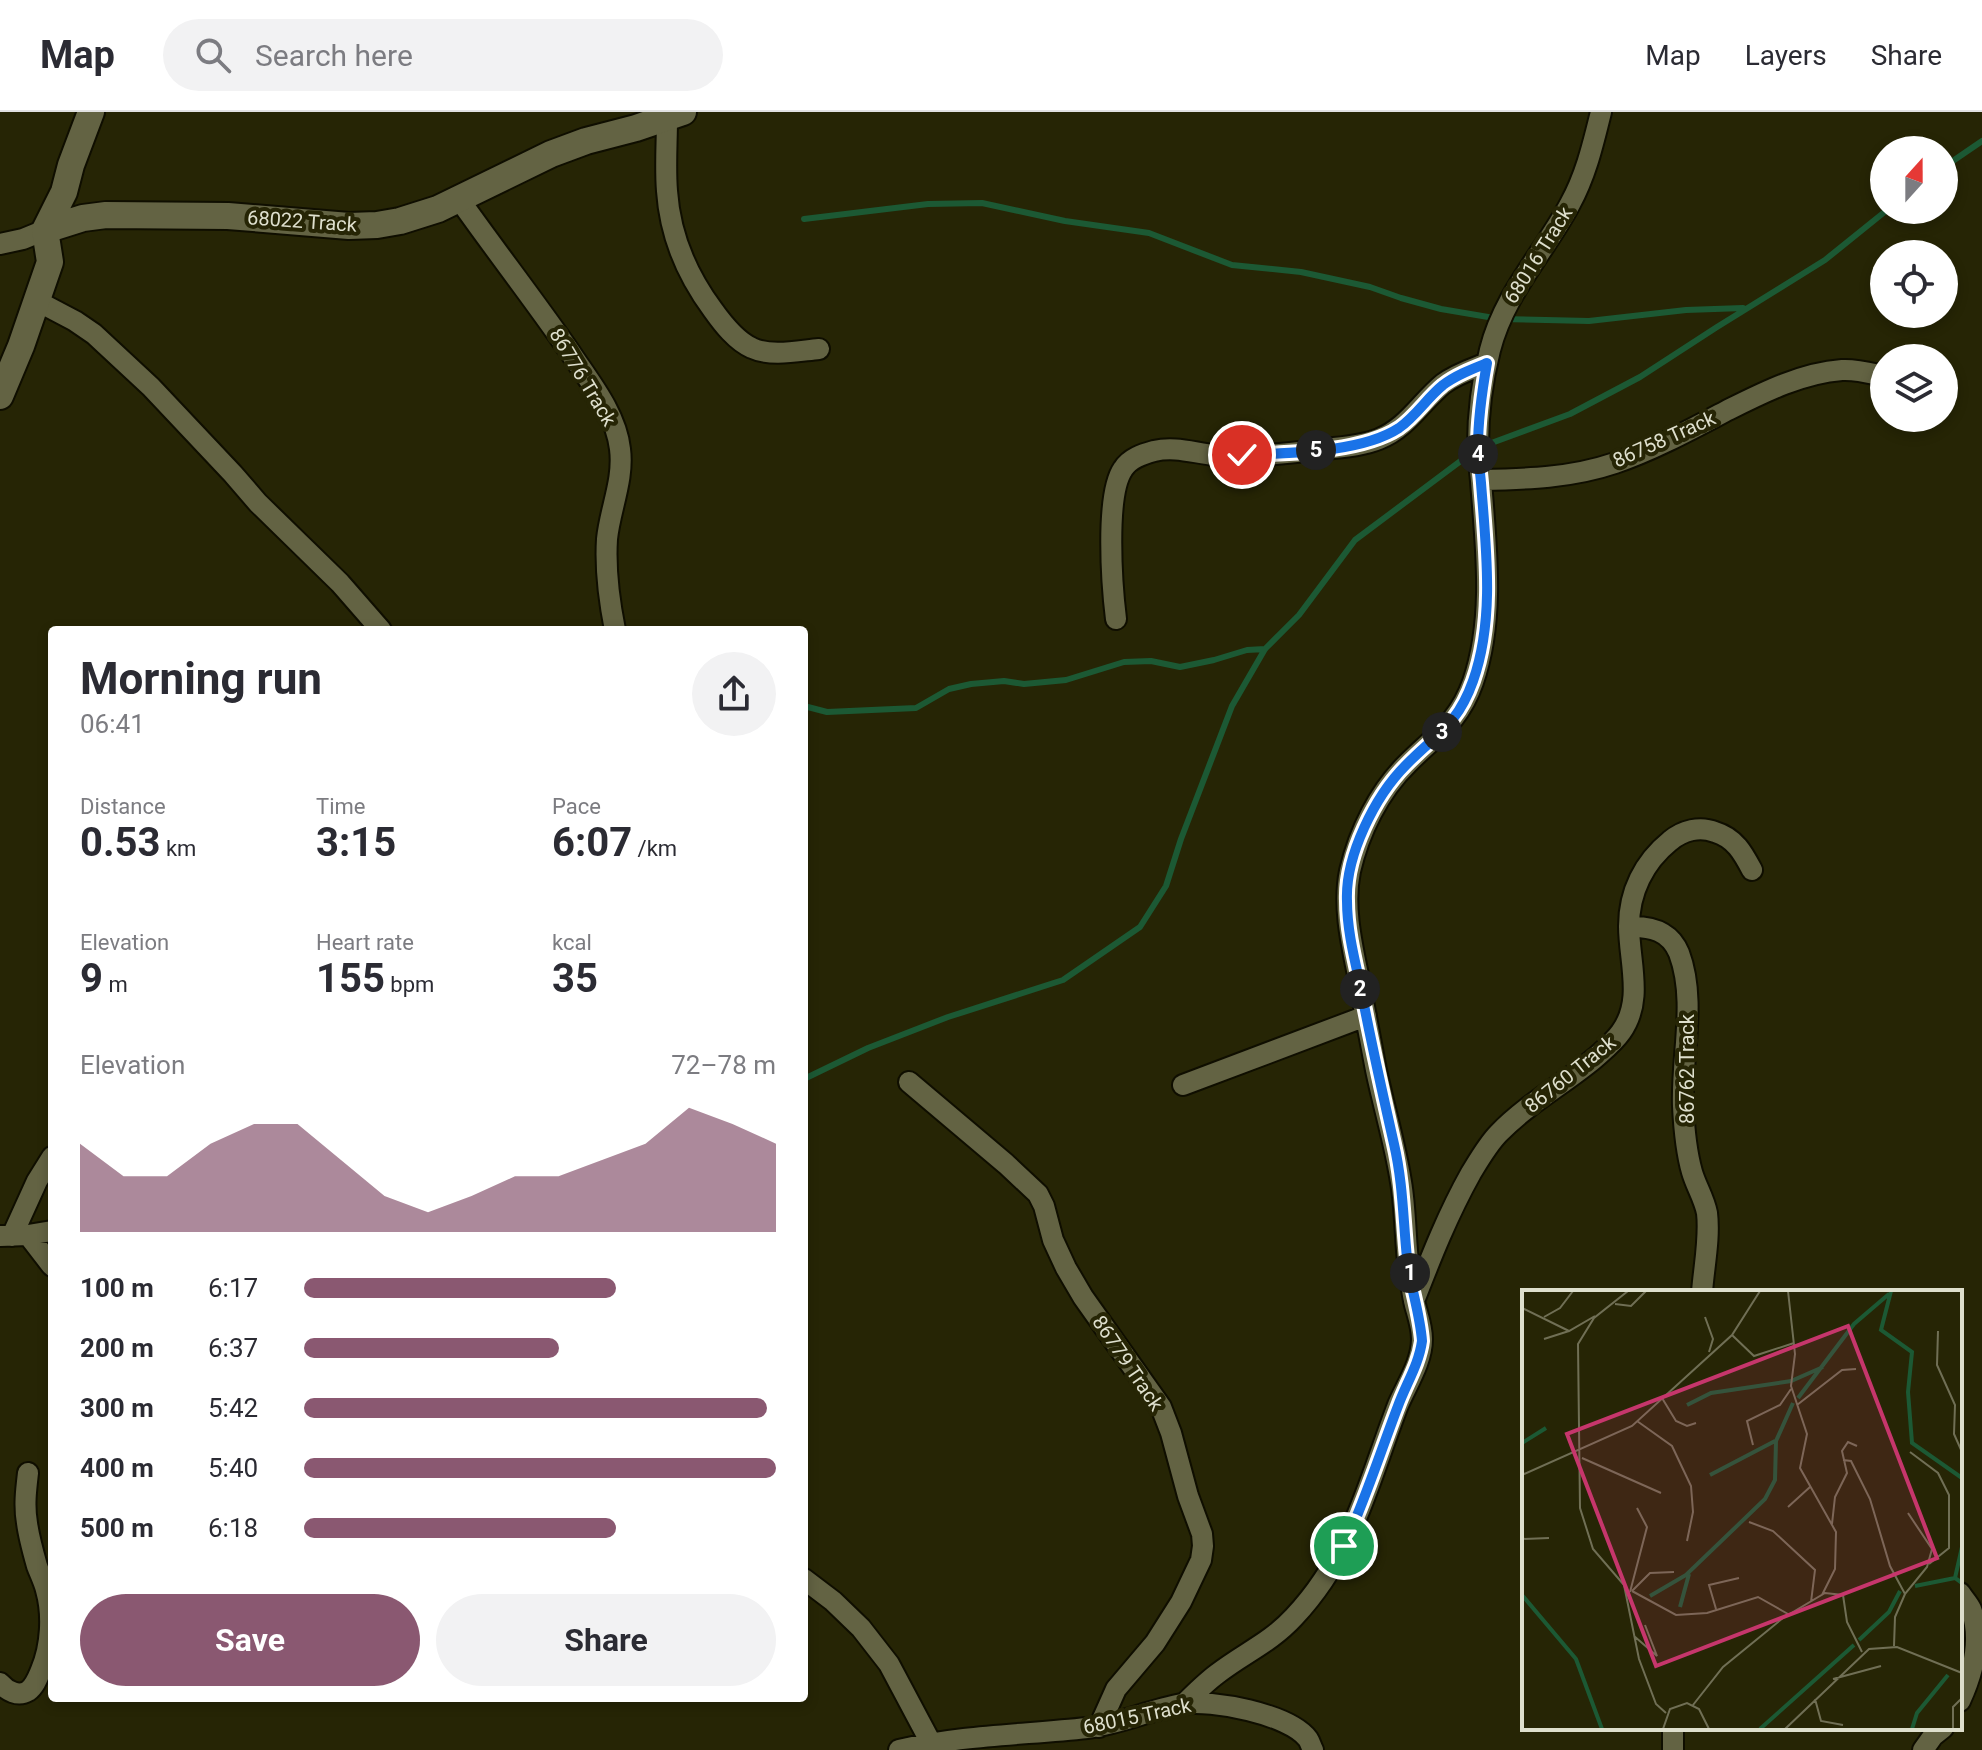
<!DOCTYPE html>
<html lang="en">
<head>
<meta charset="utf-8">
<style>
	:root { --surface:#fff; --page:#f2f2f3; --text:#2b2b33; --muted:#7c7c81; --line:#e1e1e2; --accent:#8a5871 }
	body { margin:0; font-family:Roboto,sans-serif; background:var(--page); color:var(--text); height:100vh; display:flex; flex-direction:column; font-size:30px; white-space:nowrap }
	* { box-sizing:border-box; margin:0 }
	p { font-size:26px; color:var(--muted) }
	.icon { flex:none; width:44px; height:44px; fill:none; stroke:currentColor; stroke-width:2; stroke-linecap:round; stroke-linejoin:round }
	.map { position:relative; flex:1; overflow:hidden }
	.side { position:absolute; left:48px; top:514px; width:760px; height:1076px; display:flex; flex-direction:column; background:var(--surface); border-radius:8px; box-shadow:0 4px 12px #0003 }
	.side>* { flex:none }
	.needle { width:52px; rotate:21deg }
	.tools { position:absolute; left:1870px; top:24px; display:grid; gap:16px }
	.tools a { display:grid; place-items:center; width:88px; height:88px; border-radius:50%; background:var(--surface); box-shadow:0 4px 12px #0003; font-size:40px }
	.pin { position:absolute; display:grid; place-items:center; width:68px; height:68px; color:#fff; margin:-34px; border:4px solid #fff; border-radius:50%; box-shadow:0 2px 8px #0007 }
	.km { position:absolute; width:40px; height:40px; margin:-20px; border-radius:50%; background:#222; color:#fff; font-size:22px; line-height:40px; text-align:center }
	.round { display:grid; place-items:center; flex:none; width:84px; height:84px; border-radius:42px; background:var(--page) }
	.overview { display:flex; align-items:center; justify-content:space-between; height:136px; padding:0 32px }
	h1 { font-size:44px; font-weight:700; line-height:60px }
	.metrics { display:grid; grid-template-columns:repeat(3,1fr); gap:12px; height:136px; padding:8px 32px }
	.metrics div { display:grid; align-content:center }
	.metrics b { font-size:40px; font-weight:700 }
	.metrics small { font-size:22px; font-weight:400 }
	.metrics p { font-size:22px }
	.chart { height:224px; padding:16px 32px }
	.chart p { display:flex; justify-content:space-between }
	.chart svg { width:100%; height:144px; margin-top:8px; fill:var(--accent); opacity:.7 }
	.button { display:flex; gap:16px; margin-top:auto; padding:16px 32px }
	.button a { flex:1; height:92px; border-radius:48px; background:var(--accent); color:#fff; font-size:32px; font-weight:700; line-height:92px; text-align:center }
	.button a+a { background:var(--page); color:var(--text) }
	ul { padding:0 32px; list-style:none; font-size:26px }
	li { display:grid; grid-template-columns:128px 96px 1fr; align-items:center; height:60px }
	li i { height:20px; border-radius:10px; background:var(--accent) }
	header { display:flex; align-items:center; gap:48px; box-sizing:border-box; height:112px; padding:0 40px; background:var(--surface); border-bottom:2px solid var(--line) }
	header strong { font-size:38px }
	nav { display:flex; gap:44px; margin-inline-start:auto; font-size:28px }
	.search { width:560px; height:72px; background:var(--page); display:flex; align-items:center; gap:20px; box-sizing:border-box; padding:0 28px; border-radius:44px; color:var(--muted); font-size:30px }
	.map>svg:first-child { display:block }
</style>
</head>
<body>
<header>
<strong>Map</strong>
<div class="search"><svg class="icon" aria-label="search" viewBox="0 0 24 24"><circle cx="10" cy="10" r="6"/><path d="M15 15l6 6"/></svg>Search here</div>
<nav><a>Map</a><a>Layers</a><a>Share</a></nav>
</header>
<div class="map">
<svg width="1982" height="1638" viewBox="0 0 1982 1638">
	<rect width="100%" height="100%" fill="#262505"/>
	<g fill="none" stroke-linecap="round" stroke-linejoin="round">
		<path stroke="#1c5934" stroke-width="6" d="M1944 55 1982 29
			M804 107 928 92 982 91 1065 109 1149 121 1232 153 1301 160 1370 175 1401 186 1441 197 1500 207 1589 209 1686 198 1743 196
			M804 594 827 600 916 596 949 577 971 572 1004 569 1024 572 1066 568 1124 550 1151 549 1180 555 1214 548 1247 538 1265 537
			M804 967 868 936 948 905 1063 868 1140 815 1166 774 1181 727 1232 594 1265 537 1299 503 1355 428 1478 336 1570 302 1640 265 1717 215 1825 148 1887 98"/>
		<defs>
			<path id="minor" d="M667 6C667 30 665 55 667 79 670 123 687 163 713 198 723 212 736 229 752 236 771 245 798 239 819 237
				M459 87C495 138 534 188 570 240 589 269 616 301 620 337 624 368 610 397 607 427 605 458 609 488 615 518
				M0 132 23 127 45 118
				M37 189 75 209 94 222 151 275 233 362 258 391 340 471 381 518
				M1481 368C1527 367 1571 366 1615 351 1653 338 1690 318 1726 299 1762 281 1801 261 1842 258 1856 257 1870 261 1884 264
				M1116 507C1112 475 1105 383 1123 357 1130 346 1143 342 1154 339 1175 334 1194 341 1215 343 1251 346 1289 341 1325 337 1342 335 1362 334 1379 327 1407 316 1421 290 1443 272 1456 262 1472 257 1487 251
				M1629 815C1651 814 1670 819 1679 841 1697 889 1681 944 1683 994 1684 1015 1686 1039 1692 1060 1696 1074 1704 1086 1707 1101 1710 1126 1704 1154 1702 1180
				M909 970 1006 1052 1038 1082 1044 1094 1053 1128 1066 1156 1083 1185 1161 1295 1171 1321 1188 1384 1202 1422 1203 1434 1201 1448 1181 1490 1155 1531 1116 1577 1099 1615
				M1183 973 1366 904
				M28 1123 52 1154
				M0 1124 28 1123 52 1119
				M12 1124 37 1069 52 1045
				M1414 1189C1431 1145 1448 1102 1471 1061 1479 1048 1488 1032 1499 1021 1527 992 1564 972 1595 946 1604 938 1614 930 1621 920 1644 888 1629 850 1629 814 1629 780 1644 750 1670 729 1683 718 1700 714 1715 720 1735 726 1743 741 1752 758
				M804 1467 833 1489 861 1516 889 1552 931 1631
				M1960 1481C1963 1486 1968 1491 1971 1497 1982 1527 1973 1561 1960 1589
				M0 1571C7 1579 18 1585 28 1579 35 1574 38 1565 41 1558 51 1534 53 1503 46 1478 44 1470 40 1462 37 1454 33 1440 29 1426 27 1411 24 1394 26 1378 28 1361
				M1184 1592C1195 1581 1205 1571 1217 1562 1244 1541 1270 1531 1294 1505 1353 1442 1368 1371 1398 1293 1407 1272 1422 1250 1422 1227 1422 1215 1418 1204 1415 1193 1412 1181 1411 1170 1409 1158 1405 1129 1406 1099 1401 1070 1395 1032 1384 996 1376 958 1370 927 1364 895 1358 863 1351 829 1343 793 1350 759 1359 720 1379 679 1408 651 1436 623 1459 610 1473 570 1495 506 1486 435 1481 369 1480 357 1478 345 1478 334 1478 302 1482 269 1490 238 1504 182 1544 141 1570 92 1586 63 1593 32 1601 0
				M899 1638C963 1623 1022 1623 1087 1616 1120 1612 1149 1598 1182 1592 1211 1587 1289 1602 1308 1627 1310 1630 1311 1634 1313 1638
				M1673 1638V1616
				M1923 1638 1933 1624 1943 1616"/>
			<path id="tertiary" d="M45 118 83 106 106 103 228 104 349 114 377 113 400 109 438 97 551 42 586 29 636 16 683 0
				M0 284 21 234 50 150 45 118 64 80 71 53 91 0"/>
		</defs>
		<use href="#minor" stroke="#0f0e00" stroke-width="24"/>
		<use href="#tertiary" stroke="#0f0e00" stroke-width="30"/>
		<use href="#minor" stroke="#636343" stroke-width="20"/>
		<use href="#tertiary" stroke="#636343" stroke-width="26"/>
	</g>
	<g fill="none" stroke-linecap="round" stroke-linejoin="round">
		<defs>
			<path id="route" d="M1242 343C1288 341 1361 341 1399 316 1416 304 1427 286 1443 273 1456 263 1472 257 1487 251 1482 279 1478 307 1478 335 1478 347 1480 359 1481 371 1486 436 1495 507 1473 569 1457 614 1436 622 1406 653 1375 684 1345 744 1347 789 1347 817 1354 845 1360 872 1370 926 1382 979 1394 1032 1403 1071 1403 1107 1407 1146 1410 1174 1420 1201 1422 1229 1419 1252 1406 1272 1398 1294 1380 1341 1365 1389 1344 1434"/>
		</defs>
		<use href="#route" stroke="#fff" stroke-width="16"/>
		<use href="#route" stroke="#1a73e8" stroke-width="10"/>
	</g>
	<g text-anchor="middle" stroke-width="8" stroke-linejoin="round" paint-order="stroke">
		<g font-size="20" fill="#dedfcd" stroke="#262505">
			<text transform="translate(302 109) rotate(4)" y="7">68022 Track</text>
			<text transform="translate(1538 143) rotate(-58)" y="7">68016 Track</text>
			<text transform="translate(583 265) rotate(59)" y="7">86776 Track</text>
			<text transform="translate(1664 327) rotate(-24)" y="7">86758 Track</text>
			<text transform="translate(1687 957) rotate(-90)" y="7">86762 Track</text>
			<text transform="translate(1570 962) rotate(-39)" y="7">86760 Track</text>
			<text transform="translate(1128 1251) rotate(56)" y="7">86779 Track</text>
			<text transform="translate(1137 1604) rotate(-12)" y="7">68015 Track</text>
		</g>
	</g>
	<g transform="translate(1522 1178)">
		<rect width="440" height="440" fill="#262505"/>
		<path fill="none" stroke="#1c5934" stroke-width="4" d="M369 1 359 40 390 62 386 102 390 153 440 188M276 108 332 34 367 4M165 115 189 103 269 91 301 77M0 153 24 138M188 185 253 151M440 206V238M440 257 433 288 440 293M393 296 433 288M0 305 54 369 80 439M128 306 164 285 243 209 253 190 254 151 271 113M158 317 167 284M337 350 367 322 378 301M238 439 332 355M390 439 395 423 426 385"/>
		<path fill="none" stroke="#706f55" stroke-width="2" d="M106 1 72 28 56 54 58 218 71 259 102 295 117 369 134 414 144 423M266 1 273 64 269 96 285 144 278 178 314 242 313 279 300 305M93 14 109 16 124 1M0 18 47 41 73 26M22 27 38 18 51 1M183 27 191 49 187 62M416 41 415 75 433 115 432 144 440 162M210 45 232 66 272 53M22 49 47 41M140 108 154 131 165 136 174 133M275 115 320 80 334 79M115 131 150 156 169 196 171 222 165 251M231 155 225 131 258 115 269 99M388 162 416 183 427 205V258L407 274M60 168 139 203M321 170 329 171 348 209 368 276 383 304 405 277 410 259 386 223M0 185 110 136 210 45 238 1M266 217 288 197M227 232 251 241 293 280 289 312M310 234 313 207 325 183 320 161 326 152 335 156M0 249 27 248M110 301 154 325 185 323 236 307 266 324M110 301 128 283 152 282M108 302 125 237 115 218M194 319 187 295 217 288M112 346 135 366 123 335M372 356 373 327 383 304M311 389 359 376M293 409 299 431 321 435M171 415 201 377 261 328 303 303 321 305 325 332 340 362M141 439 148 419 165 413 177 419 187 439M263 439 347 359 375 357 440 383M431 439V417L440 408"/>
		<path fill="#c6366c" fill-opacity="0.15" stroke="#c6366c" stroke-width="4" d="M326 36 415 268 134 376 45 144Z"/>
		<rect width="440" height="440" fill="none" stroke="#dedfcd" stroke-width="4"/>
	</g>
</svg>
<div class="tools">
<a><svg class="needle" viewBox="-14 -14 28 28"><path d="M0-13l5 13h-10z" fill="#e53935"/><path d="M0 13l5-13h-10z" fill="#7c7c81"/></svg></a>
<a><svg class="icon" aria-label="locate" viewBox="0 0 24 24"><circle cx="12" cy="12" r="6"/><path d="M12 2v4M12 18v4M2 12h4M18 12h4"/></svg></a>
<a><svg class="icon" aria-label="layers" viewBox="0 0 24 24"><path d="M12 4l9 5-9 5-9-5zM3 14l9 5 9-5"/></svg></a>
</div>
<div class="pin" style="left:1344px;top:1434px;background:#1e9e55"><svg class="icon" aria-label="arrive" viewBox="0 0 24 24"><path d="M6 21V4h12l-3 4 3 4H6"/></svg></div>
<div class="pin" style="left:1242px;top:343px;background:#d93025"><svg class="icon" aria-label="check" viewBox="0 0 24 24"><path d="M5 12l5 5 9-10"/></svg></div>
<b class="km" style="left:1410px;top:1161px">1</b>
<b class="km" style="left:1360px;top:877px">2</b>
<b class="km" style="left:1442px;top:620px">3</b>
<b class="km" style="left:1478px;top:342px">4</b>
<b class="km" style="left:1316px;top:338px">5</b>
<section class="side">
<div class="overview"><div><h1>Morning run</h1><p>06:41</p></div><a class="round"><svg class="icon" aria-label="share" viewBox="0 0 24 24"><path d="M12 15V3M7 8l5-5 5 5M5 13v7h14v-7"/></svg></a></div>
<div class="metrics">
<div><p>Distance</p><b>0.53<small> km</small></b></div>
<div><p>Time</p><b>3:15</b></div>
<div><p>Pace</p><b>6:07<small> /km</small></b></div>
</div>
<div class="metrics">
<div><p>Elevation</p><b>9<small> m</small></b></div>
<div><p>Heart rate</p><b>155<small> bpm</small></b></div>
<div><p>kcal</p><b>35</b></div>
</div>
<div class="chart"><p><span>Elevation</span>72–78 m</p>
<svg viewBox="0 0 160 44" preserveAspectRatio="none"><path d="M0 44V17L10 27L20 27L30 17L40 11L50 11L60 22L70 33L80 38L90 33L100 27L110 27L120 22L130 17L140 6L150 11L160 17V44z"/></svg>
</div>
<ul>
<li><b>100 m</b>6:17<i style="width:66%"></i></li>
<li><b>200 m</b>6:37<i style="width:54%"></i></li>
<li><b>300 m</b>5:42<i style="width:98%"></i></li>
<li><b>400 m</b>5:40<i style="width:100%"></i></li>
<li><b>500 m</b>6:18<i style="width:66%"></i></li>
</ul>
<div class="button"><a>Save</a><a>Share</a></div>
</section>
</div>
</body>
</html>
